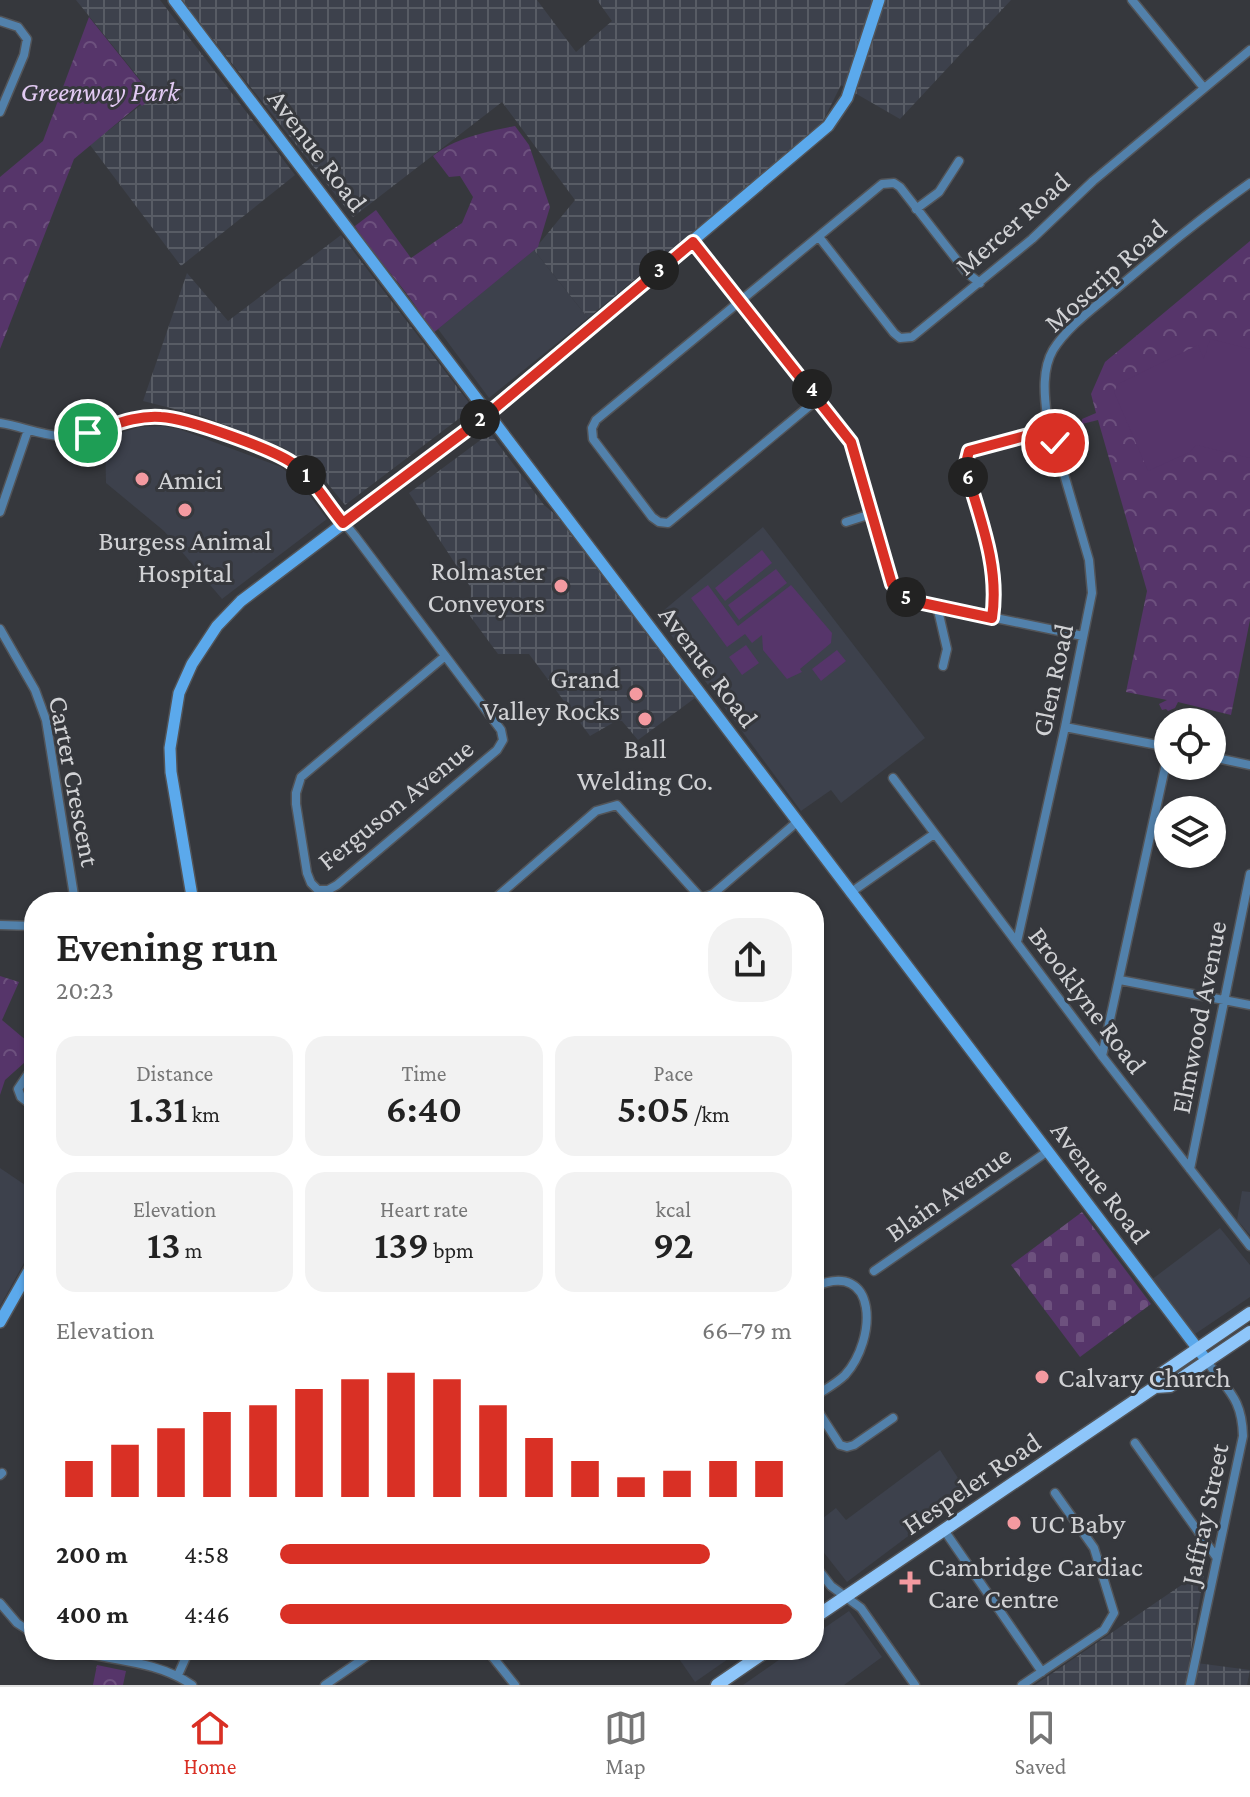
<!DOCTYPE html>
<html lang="en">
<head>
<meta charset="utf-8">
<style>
	:root { --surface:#fff; --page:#f2f2f2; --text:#222; --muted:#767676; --line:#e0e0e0; --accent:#d93025 }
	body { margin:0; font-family:"Crimson Pro",serif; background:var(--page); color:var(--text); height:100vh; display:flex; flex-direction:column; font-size:30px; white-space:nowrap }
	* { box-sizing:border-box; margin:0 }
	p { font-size:26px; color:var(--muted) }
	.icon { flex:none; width:44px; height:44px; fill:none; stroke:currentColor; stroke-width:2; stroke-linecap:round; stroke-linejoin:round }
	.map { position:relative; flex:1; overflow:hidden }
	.sheet { position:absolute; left:24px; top:892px; width:800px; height:768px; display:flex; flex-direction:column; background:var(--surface); border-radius:32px; box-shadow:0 2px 6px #0004 }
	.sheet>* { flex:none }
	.tools { position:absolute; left:1154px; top:708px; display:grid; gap:16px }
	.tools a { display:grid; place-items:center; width:72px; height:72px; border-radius:50%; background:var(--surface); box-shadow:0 2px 6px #0004; font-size:40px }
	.pin { position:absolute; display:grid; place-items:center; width:68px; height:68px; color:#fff; margin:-34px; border:4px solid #fff; border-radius:50%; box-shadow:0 2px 8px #0007 }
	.km { position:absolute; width:40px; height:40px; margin:-20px; border-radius:50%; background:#222; color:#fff; font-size:22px; line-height:40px; text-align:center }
	.round { display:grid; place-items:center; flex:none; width:84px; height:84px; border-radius:32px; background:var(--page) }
	.summary { display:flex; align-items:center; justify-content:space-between; height:136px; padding:0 32px }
	h1 { font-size:44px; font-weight:600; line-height:60px }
	.stats { display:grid; grid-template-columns:repeat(3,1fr); gap:12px; height:136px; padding:8px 32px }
	.stats div { display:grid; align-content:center; border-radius:20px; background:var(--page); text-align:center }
	.stats b { font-size:40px; font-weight:600 }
	.stats small { font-size:22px; font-weight:400 }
	.stats p { font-size:22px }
	.chart { height:224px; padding:16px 32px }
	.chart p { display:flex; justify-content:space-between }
	.chart svg { width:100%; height:144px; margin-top:8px; stroke:var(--accent); stroke-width:6 }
	ul { padding:0 32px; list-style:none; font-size:26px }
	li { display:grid; grid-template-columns:128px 96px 1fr; align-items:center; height:60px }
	li i { height:20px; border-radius:10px; background:var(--accent) }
	.menu { display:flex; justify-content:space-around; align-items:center; height:112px; border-top:2px solid var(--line); background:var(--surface); font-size:22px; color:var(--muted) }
	.menu a { display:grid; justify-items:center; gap:4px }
	.menu .current { color:var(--accent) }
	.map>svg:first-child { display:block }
</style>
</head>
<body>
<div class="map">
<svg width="1250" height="1685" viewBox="0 0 1250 1685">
	<defs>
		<pattern id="industrial-grid" width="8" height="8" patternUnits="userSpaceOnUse" patternTransform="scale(2)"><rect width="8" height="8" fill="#3d414c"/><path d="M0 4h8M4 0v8" fill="none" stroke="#585c65"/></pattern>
		<pattern id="forest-crowns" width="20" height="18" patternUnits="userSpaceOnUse" patternTransform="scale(2)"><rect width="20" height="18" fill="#56356a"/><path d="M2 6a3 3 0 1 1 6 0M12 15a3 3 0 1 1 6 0" fill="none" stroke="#6d517e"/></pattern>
		<pattern id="cemetery-stones" width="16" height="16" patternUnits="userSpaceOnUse" patternTransform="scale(2)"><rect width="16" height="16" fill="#56356a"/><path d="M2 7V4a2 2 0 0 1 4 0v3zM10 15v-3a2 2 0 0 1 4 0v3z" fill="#6d517e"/></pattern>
	</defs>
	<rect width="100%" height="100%" fill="#36383d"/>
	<path fill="#3d414c" d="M534 250 588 318 489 398 438 329Z
		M162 426 179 429 281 467 301 484 327 519 222 599 164 531 106 483 105 438 139 427Z
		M763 527 925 738 841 803 831 790 801 811 657 616Z
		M0 1168 34 1191V1245L0 1306Z
		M1242 1191 1250 1192V1235L1237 1220Z
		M1220 1228 1250 1265V1297L1195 1334 1151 1280Z
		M940 1450 967 1492 847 1582 814 1540V1525L836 1508 846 1520Z
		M849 1611 882 1657 844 1685H743L793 1650H814V1635Z
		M673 1650H741L695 1682Z"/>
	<path fill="url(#industrial-grid)" d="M76 0H160L295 175 181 266 90 145 155 94 151 93Z
		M182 0H537L576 52 612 21 597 0H1011L900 119 841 85 821 125 588 318 534 250 575 200 502 102 353 217Z
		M341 235 473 408 345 505 315 468 284 448 202 416 143 401 187 273 228 321Z
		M490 433 544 505 556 515 695 698 638 740 622 721H616L590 736 529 654H498L470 616 471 588 409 493Z
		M1205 1569 1189 1662 1250 1670 1247 1685H1035Z"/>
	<path fill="url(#forest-crowns)" d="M89 17 150 93 156 95 142 106 140 104 74 159 0 349V177L43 141Z
		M515 126 529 145 550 207 538 247 432 334C413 294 378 263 355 226L376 210 411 258 462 223 473 197 460 176 449 177 433 156C454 138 489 131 515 126Z
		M1250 241V620L1231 715 1178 702 1175 708 1168 711 1166 709 1162 710 1159 704 1167 700 1126 692 1147 591 1098 420 1082 424V419L1096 413 1091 394 1105 362Z
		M0 976 19 982 2 1020 34 1047V1054L5 1080 0 1095Z
		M97 1665 126 1671 123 1685H93Z"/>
	<path fill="url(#cemetery-stones)" d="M1082 1212 1151 1304 1080 1357 1011 1265Z"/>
	<path fill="#56356a" d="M1210 339 1250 349V458L1196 445 1190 452 1148 471 1114 392 1118 384 1198 345 1204 359Z
		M762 550 772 563 725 601 715 588Z
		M776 569 787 583 739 620 728 605Z
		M708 585 738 626 791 585 832 633 831 643 800 669 802 672 787 679 763 650 762 635 752 643 745 634 727 647 691 598Z
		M746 645 759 663 742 675 729 657Z
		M837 650 846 661 821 681 812 669Z"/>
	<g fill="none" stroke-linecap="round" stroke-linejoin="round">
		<defs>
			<path id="street" d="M1132 0 1204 88
				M0 21 18 27 27 39 24 55 0 112
				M916 209 939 192 959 161
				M819 237 894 333 900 338 912 337 1032 239 1093 181 1250 50
				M693 242 851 442 892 584 901 594 913 601 1083 636
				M819 398 668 523 659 522 652 517 593 439 592 428 596 420 882 184 894 183 900 187 967 273 980 283
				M0 423C21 426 39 435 61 436 87 436 108 424 133 419 174 411 255 443 292 463L304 473 355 536 501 730 503 740 497 750 337 885 328 890H318L311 883 307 873 296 804V793L301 777 444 657
				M0 512 28 430
				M846 522 871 514
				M937 606 947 649 943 666
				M992 618C1000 566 979 516 965 467L969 451 1051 429
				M0 629 35 690 46 720 75 902
				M1065 727 1168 747
				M1212 757 1250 765
				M893 778 1102 1056 1250 1246
				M850 893 934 834
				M491 902 596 811 617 805 700 897
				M691 902 713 894 797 822
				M0 925 34 926
				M1017 942 1065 727 1092 593 1089 560 1047 416C1044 394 1042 369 1053 350 1068 326 1094 308 1115 290 1159 253 1203 216 1250 183
				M1120 980 1250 1005
				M1102 1056 1168 754
				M34 1065 18 1089 21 1097 34 1107
				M1190 1169 1250 874
				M874 1271 1048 1151
				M814 1287C879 1258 877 1340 845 1375 837 1383 824 1390 814 1397
				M814 1405 840 1445 847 1447 854 1445 893 1418
				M1135 1443 1217 1558
				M0 1475 2 1473
				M944 1530 1042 1672
				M814 1564 831 1586 861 1608 915 1685
				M0 1603 17 1623 34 1634
				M71 1650C112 1661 156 1660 192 1685
				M487 1650 515 1685
				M178 1675 189 1650
				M325 1685 376 1650
				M1022 1685 1104 1630 1114 1613 1094 1548 1055 1493
				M1190 1685 1243 1436C1242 1397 1227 1391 1207 1361"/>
			<path id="secondary" d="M174 0 1207 1361
				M193 902 171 772 170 748 179 693 192 664 217 626 241 601 488 414 828 126 847 98 879 0
				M0 1322 34 1262"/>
			<path id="primary" d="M1155 1387 1161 1374 1250 1313
				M814 1618 1155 1387 1170 1386 1250 1332
				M717 1685 768 1650"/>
		</defs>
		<use href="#street" stroke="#525458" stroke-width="11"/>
		<use href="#secondary" stroke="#525458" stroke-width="14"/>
		<use href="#primary" stroke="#525458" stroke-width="15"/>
		<use href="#street" stroke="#5281ab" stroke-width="8"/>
		<use href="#secondary" stroke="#5ba9ec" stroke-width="11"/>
		<use href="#primary" stroke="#8ec6fa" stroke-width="12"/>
	</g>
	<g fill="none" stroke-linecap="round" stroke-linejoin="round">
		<defs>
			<path id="route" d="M88 433C112 426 135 415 161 417 186 418 276 450 295 465 315 481 327 504 343 523L488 414 693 242 851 442 892 584 901 594 913 601 992 618C1000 566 979 516 965 467L969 451 1051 429 1055 443"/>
		</defs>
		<use href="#route" stroke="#fff" stroke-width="16"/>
		<use href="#route" stroke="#d93025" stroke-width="10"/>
	</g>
	<g fill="#f49aa0" stroke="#36383d" stroke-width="3">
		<circle cx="142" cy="479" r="8"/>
		<circle cx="185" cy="510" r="8"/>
		<circle cx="561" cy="586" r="8"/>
		<circle cx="636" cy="694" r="8"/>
		<circle cx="645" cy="719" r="8"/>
		<circle cx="1042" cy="1377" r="8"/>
		<circle cx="1014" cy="1523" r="8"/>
		<path d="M906 1570h8v8h8v8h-8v8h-8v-8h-8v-8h8z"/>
	</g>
	<g text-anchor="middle" stroke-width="6" stroke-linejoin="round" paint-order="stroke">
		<g font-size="28" font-style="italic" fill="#e2caf3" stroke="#36383d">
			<text x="100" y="101">Greenway Park</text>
		</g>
		<g font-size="28" fill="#d1d2d5" stroke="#36383d">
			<text transform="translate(318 150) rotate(53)" y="10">Avenue Road</text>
			<text transform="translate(1012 223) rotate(-41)" y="10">Mercer Road</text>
			<text transform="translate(1105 275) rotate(-42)" y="10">Moscrip Road</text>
			<text transform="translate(709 666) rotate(53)" y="10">Avenue Road</text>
			<text transform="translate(1052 680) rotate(-78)" y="10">Glen Road</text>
			<text transform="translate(75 781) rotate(79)" y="10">Carter Crescent</text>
			<text transform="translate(395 804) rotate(-39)" y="10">Ferguson Avenue</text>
			<text transform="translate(1088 1000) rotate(53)" y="10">Brooklyne Road</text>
			<text transform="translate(1198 1017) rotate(-79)" y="10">Elmwood Avenue</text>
			<text transform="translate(1101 1182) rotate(53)" y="10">Avenue Road</text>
			<text transform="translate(948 1193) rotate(-35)" y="10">Blain Avenue</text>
			<text transform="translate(971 1483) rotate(-34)" y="10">Hespeler Road</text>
			<text transform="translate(1204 1514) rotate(-78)" y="10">Jaffray Street</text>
		</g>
		<g font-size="28" fill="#d1d2d5" stroke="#36383d" text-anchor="start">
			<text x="158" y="489">Amici</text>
			<text x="185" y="550" text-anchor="middle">Burgess Animal<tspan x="185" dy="32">Hospital</tspan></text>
			<text x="545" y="580" text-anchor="end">Rolmaster<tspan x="545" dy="32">Conveyors</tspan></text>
			<text x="620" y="688" text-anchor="end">Grand<tspan x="620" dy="32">Valley Rocks</tspan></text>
			<text x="645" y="758" text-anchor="middle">Ball<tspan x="645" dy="32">Welding Co.</tspan></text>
			<text x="1058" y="1387">Calvary Church</text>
			<text x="1030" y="1533">UC Baby</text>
			<text x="928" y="1576">Cambridge Cardiac<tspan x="928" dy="32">Care Centre</tspan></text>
		</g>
	</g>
</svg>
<div class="tools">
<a><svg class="icon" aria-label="locate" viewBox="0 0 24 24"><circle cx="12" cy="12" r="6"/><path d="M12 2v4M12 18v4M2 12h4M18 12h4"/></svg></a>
<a><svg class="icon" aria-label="layers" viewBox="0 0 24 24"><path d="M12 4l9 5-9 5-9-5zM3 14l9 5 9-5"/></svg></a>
</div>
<div class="pin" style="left:88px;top:433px;background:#1e9e55"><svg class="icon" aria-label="arrive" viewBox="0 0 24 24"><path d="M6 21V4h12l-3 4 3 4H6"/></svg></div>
<div class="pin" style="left:1055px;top:443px;background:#d93025"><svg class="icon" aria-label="check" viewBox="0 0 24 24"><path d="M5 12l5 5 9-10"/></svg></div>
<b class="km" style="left:306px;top:475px">1</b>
<b class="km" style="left:480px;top:419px">2</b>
<b class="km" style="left:659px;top:270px">3</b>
<b class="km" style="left:812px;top:389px">4</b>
<b class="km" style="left:906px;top:597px">5</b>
<b class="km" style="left:968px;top:477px">6</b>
<section class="sheet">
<div class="summary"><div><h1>Evening run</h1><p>20:23</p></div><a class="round"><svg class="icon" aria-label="share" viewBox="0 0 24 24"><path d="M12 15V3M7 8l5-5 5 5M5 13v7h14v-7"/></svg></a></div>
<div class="stats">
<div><p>Distance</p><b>1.31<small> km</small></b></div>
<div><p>Time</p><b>6:40</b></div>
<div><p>Pace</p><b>5:05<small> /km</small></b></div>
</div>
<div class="stats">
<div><p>Elevation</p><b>13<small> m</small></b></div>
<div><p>Heart rate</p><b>139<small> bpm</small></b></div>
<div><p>kcal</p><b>92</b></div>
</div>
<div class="chart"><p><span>Elevation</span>66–79 m</p>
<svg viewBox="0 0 160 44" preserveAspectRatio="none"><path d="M5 44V33M15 44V28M25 44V23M35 44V18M45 44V16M55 44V11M65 44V8M75 44V6M85 44V8M95 44V16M105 44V26M115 44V33M125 44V38M135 44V36M145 44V33M155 44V33"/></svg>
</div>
<ul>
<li><b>200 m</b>4:58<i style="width:84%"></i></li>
<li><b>400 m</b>4:46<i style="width:100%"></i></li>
</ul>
</section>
</div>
<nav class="menu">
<a class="current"><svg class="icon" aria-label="home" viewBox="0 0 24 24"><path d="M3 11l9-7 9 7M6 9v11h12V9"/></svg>Home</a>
<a><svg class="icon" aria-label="map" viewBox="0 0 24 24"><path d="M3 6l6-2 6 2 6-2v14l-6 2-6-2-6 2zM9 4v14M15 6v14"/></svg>Map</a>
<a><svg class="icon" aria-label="saved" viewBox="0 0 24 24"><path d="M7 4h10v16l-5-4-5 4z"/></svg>Saved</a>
</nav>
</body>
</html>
